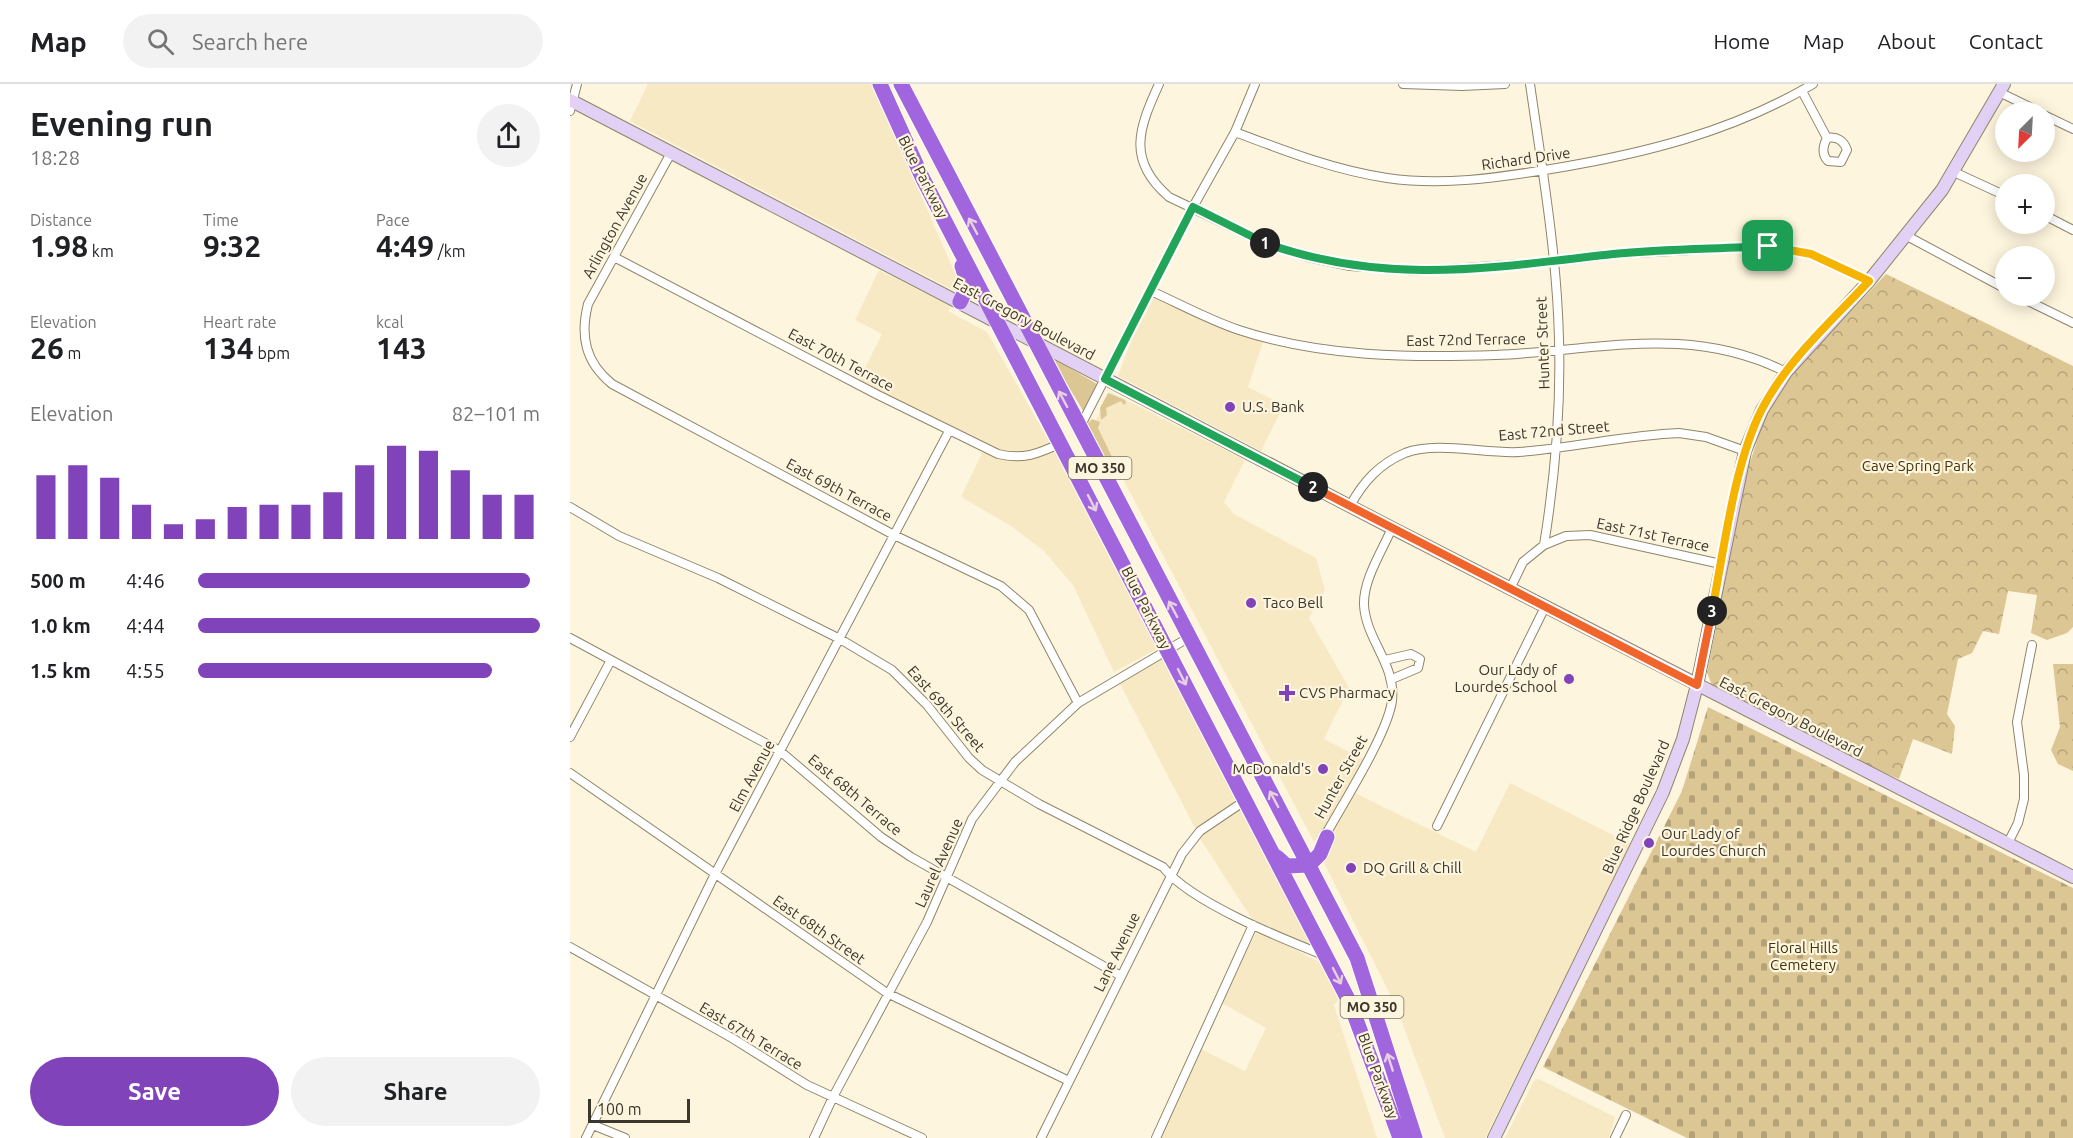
<!DOCTYPE html>
<html lang="en">
<head>
<meta charset="utf-8">
<style>
	:root { --surface:#fff; --page:#f2f2f2; --text:#202124; --muted:#757577; --line:#e0e0e0; --accent:#8043b9 }
	body { margin:0; font-family:Ubuntu,sans-serif; background:var(--page); color:var(--text); height:100vh; display:flex; flex-direction:column; font-size:22px; white-space:nowrap }
	* { box-sizing:border-box; margin:0 }
	p { font-size:20px; color:var(--muted) }
	.icon { flex:none; width:33px; height:33px; fill:none; stroke:currentColor; stroke-width:2; stroke-linecap:round; stroke-linejoin:round }
	.map { position:relative; flex:1; overflow:hidden }
	.panel { display:flex; flex-direction:column; background:var(--surface); width:570px }
	.panel>* { flex:none }
	.needle { width:39px; rotate:204deg }
	.tools { position:absolute; left:1425px; top:18px; display:grid; gap:12px }
	.tools a { display:grid; place-items:center; width:60px; height:60px; border-radius:50%; background:var(--surface); box-shadow:0 3px 15px #0003; font-size:30px }
	.scale { position:absolute; left:18px; bottom:15px; width:102px; box-sizing:border-box; padding-left:6px; border:3px solid #3c372c; border-top:0; font-size:16px; line-height:21px; white-space:nowrap; color:#3c372c; -webkit-text-stroke:4px #fef5de; paint-order:stroke }
	.pin { position:absolute; display:grid; place-items:center; width:51px; height:51px; color:#fff; margin:-26px; border-radius:12px; box-shadow:0 3px 9px #0006 }
	.km { position:absolute; width:30px; height:30px; margin:-15px; border-radius:50%; background:#222; color:#fff; font-size:16px; line-height:30px; text-align:center }
	.round { display:grid; place-items:center; flex:none; width:63px; height:63px; border-radius:32px; background:var(--page) }
	.headline { display:flex; align-items:center; justify-content:space-between; height:102px; padding:0 30px }
	h1 { font-size:33px; font-weight:700; line-height:45px }
	.metrics { display:grid; grid-template-columns:repeat(3,1fr); gap:9px; height:102px; padding:6px 30px }
	.metrics div { display:grid; align-content:center }
	.metrics b { font-size:30px; font-weight:700 }
	.metrics small { font-size:16px; font-weight:400 }
	.metrics p { font-size:16px }
	.chart { height:168px; padding:12px 30px }
	.chart p { display:flex; justify-content:space-between }
	.chart svg { width:100%; height:108px; margin-top:6px; stroke:var(--accent); stroke-width:6 }
	.primary-button { display:flex; gap:12px; margin-top:auto; padding:12px 30px }
	.primary-button a { flex:1; height:69px; border-radius:36px; background:var(--accent); color:#fff; font-size:24px; font-weight:700; line-height:69px; text-align:center }
	.primary-button a+a { background:var(--page); color:var(--text) }
	ul { padding:0 30px; list-style:none; font-size:20px }
	li { display:grid; grid-template-columns:96px 72px 1fr; align-items:center; height:45px }
	li i { height:15px; border-radius:8px; background:var(--accent) }
	header { display:flex; align-items:center; gap:36px; box-sizing:border-box; height:84px; padding:0 30px; background:var(--surface); border-bottom:2px solid var(--line) }
	header strong { font-size:28px }
	nav { display:flex; gap:33px; margin-inline-start:auto; font-size:21px }
	.search { width:420px; height:54px; background:var(--page); display:flex; align-items:center; gap:15px; box-sizing:border-box; padding:0 21px; border-radius:33px; color:var(--muted); font-size:22px }
	main { display:flex; flex:1; min-height:0 }
	.map>svg:first-child { display:block }
</style>
</head>
<body>
<header>
<strong>Map</strong>
<div class="search"><svg class="icon" aria-label="search" viewBox="0 0 24 24"><circle cx="10" cy="10" r="6"/><path d="M15 15l6 6"/></svg>Search here</div>
<nav><a>Home</a><a>Map</a><a>About</a><a>Contact</a></nav>
</header>
<main>
<section class="panel">
<div class="headline"><div><h1>Evening run</h1><p>18:28</p></div><a class="round"><svg class="icon" aria-label="share" viewBox="0 0 24 24"><path d="M12 15V3M7 8l5-5 5 5M5 13v7h14v-7"/></svg></a></div>
<div class="metrics">
<div><p>Distance</p><b>1.98<small> km</small></b></div>
<div><p>Time</p><b>9:32</b></div>
<div><p>Pace</p><b>4:49<small> /km</small></b></div>
</div>
<div class="metrics">
<div><p>Elevation</p><b>26<small> m</small></b></div>
<div><p>Heart rate</p><b>134<small> bpm</small></b></div>
<div><p>kcal</p><b>143</b></div>
</div>
<div class="chart"><p><span>Elevation</span>82–101 m</p>
<svg viewBox="0 0 160 44" preserveAspectRatio="none"><path d="M5 44V18M15 44V14M25 44V19M35 44V30M45 44V38M55 44V36M65 44V31M75 44V30M85 44V30M95 44V25M105 44V14M115 44V6M125 44V8M135 44V16M145 44V26M155 44V26"/></svg>
</div>
<ul>
<li><b>500 m</b>4:46<i style="width:97%"></i></li>
<li><b>1.0 km</b>4:44<i style="width:100%"></i></li>
<li><b>1.5 km</b>4:55<i style="width:86%"></i></li>
</ul>
<div class="primary-button"><a>Save</a><a>Share</a></div>
</section>
<div class="map">
<svg width="1503" height="1054" viewBox="0 0 1503 1054">
	<defs>
		<pattern id="cemetery-stones" width="16" height="16" patternUnits="userSpaceOnUse" patternTransform="scale(1.5)"><rect width="16" height="16" fill="#dcc794"/><path d="M2 7V4a2 2 0 0 1 4 0v3zM10 15v-3a2 2 0 0 1 4 0v3z" fill="#b4a279"/></pattern>
		<pattern id="park-crowns" width="20" height="18" patternUnits="userSpaceOnUse" patternTransform="scale(1.5)"><rect width="20" height="18" fill="#dcc794"/><path d="M2 6a3 3 0 1 1 6 0M12 15a3 3 0 1 1 6 0" fill="none" stroke="#b4a279"/></pattern>
	</defs>
	<rect width="100%" height="100%" fill="#fef5de"/>
	<path fill="#f8e9c5" d="M78 0H302L388 196 383 206 60 37Z
		M309 186 381 222 378 227 417 248 480 359 467 366 450 371 422 365 289 296 312 250 285 236Z
		M586 212 693 258 678 303 714 321 691 367 548 292 561 257 581 216Z
		M540 308 675 376 654 418 664 430 746 474 755 506 739 534 779 604 754 655 793 675 761 735 744 758 524 340Z
		M413 367 433 375 449 377 486 368 513 414V421L587 562 585 566 544 588 503 501 474 467 441 442 391 413Z
		M590 575H593L665 712 663 719 625 744 549 598Z
		M940 699 1061 760 915 1054H875L825 920 751 773 783 708 906 768Z
		M672 724 704 780 701 783 741 858 738 862 682 835 629 753 659 729Z
		M687 846 751 879 770 914 764 921 807 1054H587L631 965 675 987 696 944 650 918Z
		M965 995H969L1045 1033 1039 1054H935Z"/>
	<path fill="#dcc794" d="M486 276 527 300 528 305 515 330 485 280Z
		M538 309 555 316 556 319 554 321 551 317 536 324 537 331 531 336 530 324Z
		M522 335 530 338 528 344 544 377 535 380 518 346V339Z"/>
	<path fill="url(#cemetery-stones)" d="M1138 623 1503 804V1054H1117L973 983 1112 707Z"/>
	<path fill="url(#park-crowns)" d="M1316 190 1503 282V543L1497 549 1477 556 1461 549 1467 511 1438 507 1429 550 1413 547 1402 569 1388 575 1377 630 1385 642 1382 670 1343 655 1329 695 1277 672 1143 605 1137 588 1178 384 1198 324 1220 292Z
		M1483 580H1503V687L1488 680 1481 666 1490 643Z"/>
	<g fill="none" stroke-linecap="round" stroke-linejoin="round">
		<defs>
			<path id="street" d="M589 0C569 44 556 76 599 113L697 160 738 173 780 182 852 187 982 178 1045 170 1198 162 1241 170 1299 197
				M833 0 892 2 935 0
				M1232 7 1257 54C1253 62 1251 70 1258 77L1271 78 1277 66C1274 57 1267 52 1257 54
				M1429 8 1470 28
				M0 27 7 0
				M1474 31 1503 45
				M665 48C715 67 764 86 817 94 872 102 926 94 981 85 1072 70 1162 48 1243 0
				M101 69 18 220C10 252 15 278 42 300L324 451 431 502 459 526 508 619
				M1384 88 1436 112
				M1474 131 1503 146
				M1337 152 1436 205
				M44 173 308 311 428 370C453 376 468 370 491 359
				M581 207C610 220 639 236 669 246 751 273 840 274 926 271 1028 267 1119 239 1216 288
				M1448 212 1503 239
				M509 345 623 123 665 48 685 0
				M780 422C793 398 809 380 835 369 867 357 915 370 949 368 1003 364 1056 351 1109 349L1136 353 1175 367
				M0 423 49 452 148 494 270 555 322 586 357 621 399 674 412 686 469 720 593 783C620 818 713 855 756 872
				M974 461 996 452 1020 451 1151 480
				M940 505 953 478 974 461C985 393 991 324 989 255 987 170 972 84 960 0
				M0 554 210 667 311 753 341 773 551 892
				M815 576 841 570 850 575 848 584 822 595
				M0 653 41 576
				M0 689 317 909 499 997
				M867 742 975 523
				M755 752C773 719 817 651 822 617 826 580 796 556 794 521 793 496 812 467 822 444
				M1437 761 1448 739 1454 715V691L1447 638 1462 561
				M0 863 162 954 237 1001 352 1054
				M23 1041 55 1054
				M16 1054 145 790 379 347
				M244 1054 263 1013 357 838 402 735 445 678 508 619 618 554
				M471 1054 612 770 630 747 676 716
				M586 1054 683 841
				M1045 1054 1056 1031"/>
			<path id="secondary" d="M0 16 822 444 1503 793
				M924 1054 1093 708 1113 655 1127 601 1175 367 1192 326 1216 288 1299 197 1372 106 1434 0"/>
			<path id="highway" d="M310 0 352 93 780 919 830 1054
				M331 0 787 874 845 1054
				M390 218 398 201 392 182
				M707 773 717 782 739 781 750 770 757 753"/>
		</defs>
		<use href="#street" stroke="#8f856a" stroke-width="10"/>
		<use href="#secondary" stroke="#8f856a" stroke-width="14"/>
		<use href="#highway" stroke="#fff" stroke-width="17"/>
		<use href="#street" stroke="#fff" stroke-width="8"/>
		<use href="#secondary" stroke="#e3d1f5" stroke-width="12"/>
		<use href="#highway" stroke="#a166de" stroke-width="15"/>
	</g>
	<defs><path id="oneway-shaft" d="M-6 0H5M1.5-3L5.5 0L1.5 3" fill="none" stroke-width="1.6" stroke-linecap="round" stroke-linejoin="round" transform="scale(1.5)"/></defs>
	<g stroke="#e7d1de">
		<use href="#oneway-shaft" transform="translate(403 142) rotate(-118)"/>
		<use href="#oneway-shaft" transform="translate(493 315) rotate(-118)"/>
		<use href="#oneway-shaft" transform="translate(522 419) rotate(63)"/>
		<use href="#oneway-shaft" transform="translate(603 525) rotate(-118)"/>
		<use href="#oneway-shaft" transform="translate(612 593) rotate(63)"/>
		<use href="#oneway-shaft" transform="translate(704 715) rotate(-118)"/>
		<use href="#oneway-shaft" transform="translate(767 892) rotate(63)"/>
		<use href="#oneway-shaft" transform="translate(820 978) rotate(-108)"/>
	</g>
	<g fill="none" stroke-linecap="round" stroke-linejoin="round">
		<defs>
			<path id="split-1" d="M695 159C815 202 920 184 1043 170 1094 165 1147 165 1198 162"/>
			<path id="split-2" d="M695 159 623 123 535 295 743 403"/>
			<path id="split-3" d="M743 403 1127 601 1142 527"/>
			<path id="split-4" d="M1142 527C1154 466 1164 381 1191 327 1216 277 1262 237 1299 197L1241 170 1198 162"/>
		</defs>
		<use href="#split-1" stroke="#fff" stroke-width="12"/>
		<use href="#split-2" stroke="#fff" stroke-width="12"/>
		<use href="#split-3" stroke="#fff" stroke-width="12"/>
		<use href="#split-4" stroke="#fff" stroke-width="12"/>
		<use href="#split-1" stroke="#22a559" stroke-width="8"/>
		<use href="#split-2" stroke="#22a559" stroke-width="8"/>
		<use href="#split-3" stroke="#f0652b" stroke-width="8"/>
		<use href="#split-4" stroke="#f5b400" stroke-width="8"/>
	</g>
	<g fill="#8043b9" stroke="#fef5de" stroke-width="2">
		<circle cx="660" cy="323" r="6"/>
		<circle cx="681" cy="519" r="6"/>
		<circle cx="999" cy="595" r="6"/>
		<path d="M714 600h6v6h6v6h-6v6h-6v-6h-6v-6h6z"/>
		<circle cx="753" cy="685" r="6"/>
		<circle cx="1079" cy="759" r="6"/>
		<circle cx="781" cy="784" r="6"/>
	</g>
	<g text-anchor="middle" stroke-width="4.5" stroke-linejoin="round" paint-order="stroke">
		<g fill="#fef5de" stroke="#767061" stroke-width="1.5">
			<rect x="498.5" y="373" width="63" height="22" rx="4.5"/>
			<rect x="770.5" y="912" width="63" height="22" rx="4.5"/>
		</g>
		<g font-size="14" font-weight="bold" fill="#3c372c">
			<text x="530" y="389">MO 350</text>
			<text x="802" y="928">MO 350</text>
		</g>
		<g font-size="15" fill="#3c372c" stroke="#fef5de">
			<text transform="translate(956 75) rotate(-8)" y="5">Richard Drive</text>
			<text transform="translate(353 93) rotate(63)" y="5">Blue Parkway</text>
			<text transform="translate(45 142) rotate(-61)" y="5">Arlington Avenue</text>
			<text transform="translate(454 235) rotate(28)" y="5">East Gregory Boulevard</text>
			<text transform="translate(896 256) rotate(-1)" y="5">East 72nd Terrace</text>
			<text transform="translate(973 259) rotate(-92)" y="5">Hunter Street</text>
			<text transform="translate(271 276) rotate(28)" y="5">East 70th Terrace</text>
			<text transform="translate(984 347) rotate(-5)" y="5">East 72nd Street</text>
			<text transform="translate(269 406) rotate(28)" y="5">East 69th Terrace</text>
			<text transform="translate(1083 451) rotate(12)" y="5">East 71st Terrace</text>
			<text transform="translate(576 524) rotate(63)" y="5">Blue Parkway</text>
			<text transform="translate(376 625) rotate(49)" y="5">East 69th Street</text>
			<text transform="translate(1221 633) rotate(27)" y="5">East Gregory Boulevard</text>
			<text transform="translate(182 692) rotate(-62)" y="5">Elm Avenue</text>
			<text transform="translate(771 693) rotate(-61)" y="5">Hunter Street</text>
			<text transform="translate(285 711) rotate(40)" y="5">East 68th Terrace</text>
			<text transform="translate(1066 723) rotate(-66)" y="5">Blue Ridge Boulevard</text>
			<text transform="translate(369 779) rotate(-66)" y="5">Laurel Avenue</text>
			<text transform="translate(249 846) rotate(35)" y="5">East 68th Street</text>
			<text transform="translate(547 868) rotate(-64)" y="5">Lane Avenue</text>
			<text transform="translate(181 952) rotate(31)" y="5">East 67th Terrace</text>
			<text transform="translate(808 992) rotate(70)" y="5">Blue Parkway</text>
		</g>
		<g font-size="15" fill="#3c372c" stroke="#fef5de" text-anchor="start">
			<text x="672" y="328">U.S. Bank</text>
			<text x="693" y="524">Taco Bell</text>
			<text x="987" y="591" text-anchor="end">Our Lady of<tspan x="987" dy="17">Lourdes School</tspan></text>
			<text x="729" y="614">CVS Pharmacy</text>
			<text x="741" y="690" text-anchor="end">McDonald's</text>
			<text x="1091" y="755">Our Lady of<tspan x="1091" dy="17">Lourdes Church</tspan></text>
			<text x="793" y="789">DQ Grill &amp; Chill</text>
		</g>
		<g font-size="15" fill="#41330c" stroke="#fef5de">
			<text x="1348" y="387">Cave Spring Park</text>
			<text x="1233" y="869">Floral Hills<tspan x="1233" dy="17">Cemetery</tspan></text>
		</g>
	</g>
</svg>
<div class="tools">
<a><svg class="needle" viewBox="-14 -14 28 28"><path d="M0-13l5 13h-10z" fill="#e53935"/><path d="M0 13l5-13h-10z" fill="#757577"/></svg></a>
<a>+</a>
<a>−</a>
</div>
<div class="scale">100 m</div>
<div class="pin" style="left:1198px;top:162px;background:#1e9e55"><svg class="icon" aria-label="arrive" viewBox="0 0 24 24"><path d="M6 21V4h12l-3 4 3 4H6"/></svg></div>
<b class="km" style="left:695px;top:159px">1</b>
<b class="km" style="left:743px;top:403px">2</b>
<b class="km" style="left:1142px;top:527px">3</b>
</div>
</main>
</body>
</html>
